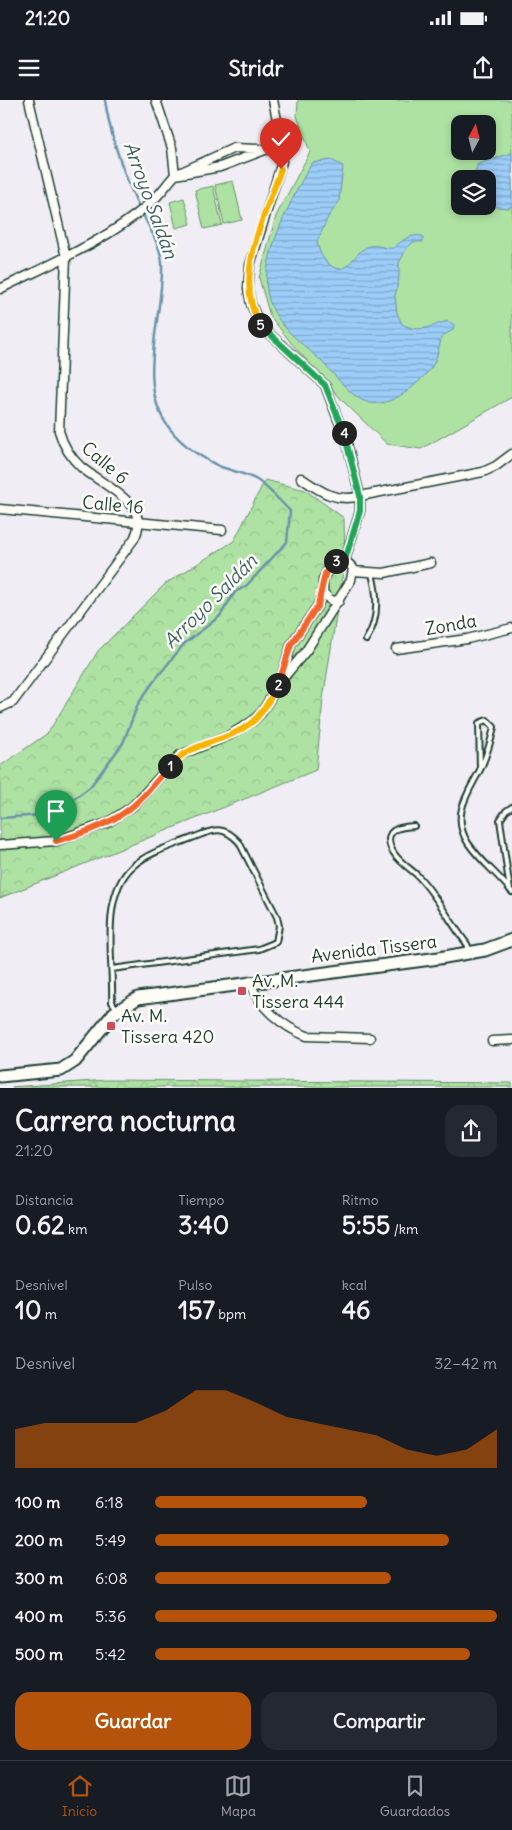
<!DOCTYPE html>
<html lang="es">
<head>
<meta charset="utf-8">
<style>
	:root { --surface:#171b24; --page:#242831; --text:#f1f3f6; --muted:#9ea1a6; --line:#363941; --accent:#b45309 }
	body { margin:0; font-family:Delius,sans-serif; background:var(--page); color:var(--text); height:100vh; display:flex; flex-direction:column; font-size:19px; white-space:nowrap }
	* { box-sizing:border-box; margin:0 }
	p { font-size:16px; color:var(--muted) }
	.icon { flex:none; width:28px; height:28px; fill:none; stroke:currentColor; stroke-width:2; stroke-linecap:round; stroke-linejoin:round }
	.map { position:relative; height:988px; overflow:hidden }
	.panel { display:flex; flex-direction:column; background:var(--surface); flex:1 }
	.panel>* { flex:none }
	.needle { width:32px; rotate:7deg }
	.controls { position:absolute; left:451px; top:15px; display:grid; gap:10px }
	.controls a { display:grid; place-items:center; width:45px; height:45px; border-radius:10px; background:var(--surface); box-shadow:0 2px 8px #0003; font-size:25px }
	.pin { position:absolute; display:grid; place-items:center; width:42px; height:42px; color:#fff; margin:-51px -21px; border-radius:50% 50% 50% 0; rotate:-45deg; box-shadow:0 0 5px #0007 }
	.pin .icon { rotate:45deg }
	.km { position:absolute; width:25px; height:25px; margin:-12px; border-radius:50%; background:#222; color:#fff; font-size:14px; line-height:25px; text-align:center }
	.round { display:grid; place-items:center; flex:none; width:52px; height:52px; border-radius:15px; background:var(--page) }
	.head { display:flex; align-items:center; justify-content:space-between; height:85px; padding:0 15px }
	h1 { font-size:28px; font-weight:800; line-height:38px }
	.figures { display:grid; grid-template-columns:repeat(3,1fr); gap:8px; height:85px; padding:5px 15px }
	.figures div { display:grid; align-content:center }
	.figures b { font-size:25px; font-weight:800 }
	.figures small { font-size:14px; font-weight:400 }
	.figures p { font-size:14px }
	.chart { height:140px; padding:10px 15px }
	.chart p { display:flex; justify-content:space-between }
	.chart svg { width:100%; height:90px; margin-top:5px; fill:var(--accent); opacity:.7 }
	.primary-button { display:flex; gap:10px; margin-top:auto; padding:10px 15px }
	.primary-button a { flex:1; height:58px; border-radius:15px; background:var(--accent); color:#fff; font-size:20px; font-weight:800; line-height:58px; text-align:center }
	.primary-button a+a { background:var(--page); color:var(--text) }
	ul { padding:0 15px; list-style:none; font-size:16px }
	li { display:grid; grid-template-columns:80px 60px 1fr; align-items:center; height:38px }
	li i { height:12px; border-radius:6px; background:var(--accent) }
	.status { display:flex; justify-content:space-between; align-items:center; height:35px; padding:0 25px; background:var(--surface); direction:ltr }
	.status svg { height:14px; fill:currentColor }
	header { display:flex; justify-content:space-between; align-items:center; height:65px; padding:0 15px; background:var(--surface); font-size:22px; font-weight:800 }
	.menu { display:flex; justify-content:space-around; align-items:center; height:70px; border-top:1px solid var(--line); background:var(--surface); font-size:14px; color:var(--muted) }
	.menu a { display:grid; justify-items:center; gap:2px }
	.menu .selected { color:var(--accent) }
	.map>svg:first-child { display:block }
</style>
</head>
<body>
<div class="status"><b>21:20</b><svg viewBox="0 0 49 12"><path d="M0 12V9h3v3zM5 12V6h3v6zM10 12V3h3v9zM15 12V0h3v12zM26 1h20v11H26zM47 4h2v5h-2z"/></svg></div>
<header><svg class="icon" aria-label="menu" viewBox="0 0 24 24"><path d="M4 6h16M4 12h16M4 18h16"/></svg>Stridr<svg class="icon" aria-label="share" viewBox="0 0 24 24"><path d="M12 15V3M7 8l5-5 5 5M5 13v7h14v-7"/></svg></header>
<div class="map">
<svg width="512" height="988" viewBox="0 0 512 988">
	<defs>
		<pattern id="forest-crowns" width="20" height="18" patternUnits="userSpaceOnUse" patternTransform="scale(1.25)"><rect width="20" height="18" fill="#aee2a3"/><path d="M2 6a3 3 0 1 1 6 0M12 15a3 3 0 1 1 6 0" fill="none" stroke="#95c38d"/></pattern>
		<pattern id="water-rules" width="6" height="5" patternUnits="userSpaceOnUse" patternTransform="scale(1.25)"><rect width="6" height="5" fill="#9ccdf9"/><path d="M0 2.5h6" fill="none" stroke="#7fa8ca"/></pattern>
	</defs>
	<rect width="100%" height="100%" fill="#f0eef4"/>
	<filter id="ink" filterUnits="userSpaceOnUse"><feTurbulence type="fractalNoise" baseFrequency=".02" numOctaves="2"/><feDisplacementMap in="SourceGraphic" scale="10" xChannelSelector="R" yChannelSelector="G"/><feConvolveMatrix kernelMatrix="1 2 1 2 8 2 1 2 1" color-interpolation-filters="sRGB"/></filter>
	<g filter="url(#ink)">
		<path fill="#aee2a3" stroke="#66906c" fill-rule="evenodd" d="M298 0H512V297L421 349 387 344 342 300 292 244 270 216 259 178 276 116 310 52 297 16ZM460 24H488V51H460ZM460 79H488V106H460Z
			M233 81 242 120 224 124 215 85Z
			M213 86 222 125 204 129 195 90Z
			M184 98 191 124 176 128 170 102Z"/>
		<path fill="url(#forest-crowns)" stroke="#66906c" d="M265 380 305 390 344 418 345 460 323 599 316 670 0 798V666L48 633 98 551 165 484 234 441Z
			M107 980 512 983V987H12Z"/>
		<path fill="url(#water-rules)" stroke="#6a93aa" d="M512 53V106L508 108 488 106V79H472L478 64Z
			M331 60 343 66 339 102 328 117 317 142C319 151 322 159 330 165 347 178 353 153 367 147 376 143 384 149 393 148 403 140 409 134 423 136V142H413L407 148 399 163V178L395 196 397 213 402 224C422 234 428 226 448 221L454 225 453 230 442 236C439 246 437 260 431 268 416 287 385 314 360 299 346 291 331 270 319 259 297 239 272 222 267 191 261 156 294 93 312 63Z"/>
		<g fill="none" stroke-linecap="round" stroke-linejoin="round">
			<path stroke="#6a93aa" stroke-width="2.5" d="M0 718 42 715 63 707 90 687 123 643 138 604 154 581 184 544 220 516 235 492 246 486 287 442 290 411C280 401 269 388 257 380 246 374 233 371 221 367 203 359 182 345 170 329 134 284 164 217 162 164 162 147 145 120 138 105 123 72 110 35 105 0"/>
			<defs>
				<path id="lane" d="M366 540C379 520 378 496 372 474
					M480 669 479 623 487 620 494 627C491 641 487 654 481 668 469 692 450 715 468 743 480 761 499 775 512 792
					M414 726C405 727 390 727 389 739 389 755 407 766 417 775 435 793 450 822 467 844L470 851
					M510 790 500 720 506 711 512 707
					M112 869 259 849 276 842 279 826 277 817 239 742C222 724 213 730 192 738 172 746 149 752 133 766 99 796 114 862 112 902L116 908"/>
				<path id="street" d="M273 0 279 30 282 62 250 165 248 188 251 204 260 225 325 285 347 343 360 396 483 372 496 366 512 354
					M265 50 220 67 175 75 234 48 281 50
					M0 189C50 164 107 141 149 104 159 96 166 85 175 75L172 48 156 0
					M301 378C320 391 336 403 360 396V411L345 460
					M0 409 222 430
					M353 471 384 473 431 463
					M323 492 330 500 339 501
					M396 549 467 539 512 528
					M0 608 13 602 134 439C153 404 103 386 81 367 70 357 63 345 59 331L66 157 29 0
					M0 745 56 741 107 723 133 706 180 655 228 636 253 621 262 612 280 582 306 551 351 480 353 468 345 460H339L329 466 323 480V492L318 505 291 545 280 582
					M250 881C257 906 283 927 307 936L370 938
					M492 941 512 940"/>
				<path id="secondary" d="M0 976 61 970 75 961 114 913 138 898 439 858 485 850 512 840"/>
			</defs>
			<use href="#lane" stroke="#1f3d34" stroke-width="8"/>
			<use href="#street" stroke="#1f3d34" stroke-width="11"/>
			<use href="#secondary" stroke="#1f3d34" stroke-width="15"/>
			<use href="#lane" stroke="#fdfcf7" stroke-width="4"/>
			<use href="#street" stroke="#fdfcf7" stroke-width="8"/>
			<use href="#secondary" stroke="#fdfcf7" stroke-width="11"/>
		</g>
	</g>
	<g fill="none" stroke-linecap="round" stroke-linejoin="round" filter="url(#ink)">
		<defs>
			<path id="split-1" d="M56 741C82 734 112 724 133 706 147 694 158 679 170 666"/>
			<path id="split-2" d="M170 666C193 640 224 644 251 623 263 614 270 598 278 585"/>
			<path id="split-3" d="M278 585 291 545 318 505 325 474 330 466 336 461"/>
			<path id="split-4" d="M336 461 345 460 360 411V396L344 333"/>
			<path id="split-5" d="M260 225 325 285 344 333"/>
			<path id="split-6" d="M260 225C232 177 265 117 281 69"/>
		</defs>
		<use href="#split-1" stroke="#fff" stroke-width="10"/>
		<use href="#split-2" stroke="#fff" stroke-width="10"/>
		<use href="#split-3" stroke="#fff" stroke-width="10"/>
		<use href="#split-4" stroke="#fff" stroke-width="10"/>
		<use href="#split-5" stroke="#fff" stroke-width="10"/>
		<use href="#split-6" stroke="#fff" stroke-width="10"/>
		<use href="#split-1" stroke="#f0652b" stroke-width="6"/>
		<use href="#split-2" stroke="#f5b400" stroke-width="6"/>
		<use href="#split-3" stroke="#f0652b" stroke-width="6"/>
		<use href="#split-4" stroke="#22a559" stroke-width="6"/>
		<use href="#split-5" stroke="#22a559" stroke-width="6"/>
		<use href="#split-6" stroke="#f5b400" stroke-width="6"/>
	</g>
	<g fill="#d1495b" stroke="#fdfcf7" stroke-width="2">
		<rect x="237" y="886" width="10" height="10" rx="2.5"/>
		<rect x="106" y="921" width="10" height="10" rx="2.5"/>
	</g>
	<g text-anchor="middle" stroke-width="5" stroke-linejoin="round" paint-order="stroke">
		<g font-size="18" fill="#1f3d34" stroke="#fdfcf7">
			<text transform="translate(105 363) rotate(40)" y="6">Calle 6</text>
			<text transform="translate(113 405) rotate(5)" y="6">Calle 16</text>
			<text transform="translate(451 525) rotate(-10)" y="6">Zonda</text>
			<text transform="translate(374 849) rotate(-7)" y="6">Avenida Tissera</text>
		</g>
		<g font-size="18" fill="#1f3d34" stroke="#fdfcf7" text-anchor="start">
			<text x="252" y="887">Av. M.<tspan x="252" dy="21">Tissera 444</tspan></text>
			<text x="121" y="922">Av. M.<tspan x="121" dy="21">Tissera 420</tspan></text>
		</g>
		<g font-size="19" font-style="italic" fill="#3e6165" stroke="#fdfcf7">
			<text transform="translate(151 100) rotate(70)" y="7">Arroyo Saldán</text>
			<text transform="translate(210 501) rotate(-45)" y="7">Arroyo Saldán</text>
		</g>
	</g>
</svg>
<div class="controls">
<a><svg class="needle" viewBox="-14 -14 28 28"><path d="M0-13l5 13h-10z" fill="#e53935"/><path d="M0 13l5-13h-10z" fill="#9ea1a6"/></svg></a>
<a><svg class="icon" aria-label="layers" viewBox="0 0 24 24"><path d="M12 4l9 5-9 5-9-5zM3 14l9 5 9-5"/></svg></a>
</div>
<div class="pin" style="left:56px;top:741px;background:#1e9e55"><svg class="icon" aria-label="arrive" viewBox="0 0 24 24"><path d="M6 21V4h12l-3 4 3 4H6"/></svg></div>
<div class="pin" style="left:281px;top:69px;background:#d93025"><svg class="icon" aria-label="check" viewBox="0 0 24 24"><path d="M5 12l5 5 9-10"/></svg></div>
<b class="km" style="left:170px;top:666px">1</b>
<b class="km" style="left:278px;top:585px">2</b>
<b class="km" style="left:336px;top:461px">3</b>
<b class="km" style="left:344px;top:333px">4</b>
<b class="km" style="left:260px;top:225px">5</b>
</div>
<section class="panel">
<div class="head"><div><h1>Carrera nocturna</h1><p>21:20</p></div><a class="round"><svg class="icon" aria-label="share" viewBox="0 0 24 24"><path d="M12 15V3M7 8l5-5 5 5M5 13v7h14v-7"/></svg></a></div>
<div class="figures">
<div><p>Distancia</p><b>0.62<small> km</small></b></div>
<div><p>Tiempo</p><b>3:40</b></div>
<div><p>Ritmo</p><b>5:55<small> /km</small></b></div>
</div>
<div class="figures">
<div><p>Desnivel</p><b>10<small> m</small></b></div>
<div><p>Pulso</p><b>157<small> bpm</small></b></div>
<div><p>kcal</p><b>46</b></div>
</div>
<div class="chart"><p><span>Desnivel</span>32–42 m</p>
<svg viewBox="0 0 160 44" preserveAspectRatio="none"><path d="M0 44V25L10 22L20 22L30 22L40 22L50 16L60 6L70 6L80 12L90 19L100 22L110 25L120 28L130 35L140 38L150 35L160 25V44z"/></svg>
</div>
<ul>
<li><b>100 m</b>6:18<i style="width:62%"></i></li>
<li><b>200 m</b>5:49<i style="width:86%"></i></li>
<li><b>300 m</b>6:08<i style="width:69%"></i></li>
<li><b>400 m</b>5:36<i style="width:100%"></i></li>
<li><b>500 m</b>5:42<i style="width:92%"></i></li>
</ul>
<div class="primary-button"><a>Guardar</a><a>Compartir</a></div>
</section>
<nav class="menu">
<a class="selected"><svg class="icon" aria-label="home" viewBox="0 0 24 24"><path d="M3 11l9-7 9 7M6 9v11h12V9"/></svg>Inicio</a>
<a><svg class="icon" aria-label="map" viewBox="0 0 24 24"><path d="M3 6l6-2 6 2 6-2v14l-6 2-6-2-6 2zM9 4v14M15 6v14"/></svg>Mapa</a>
<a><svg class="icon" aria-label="saved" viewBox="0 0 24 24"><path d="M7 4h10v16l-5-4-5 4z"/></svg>Guardados</a>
</nav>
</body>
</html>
